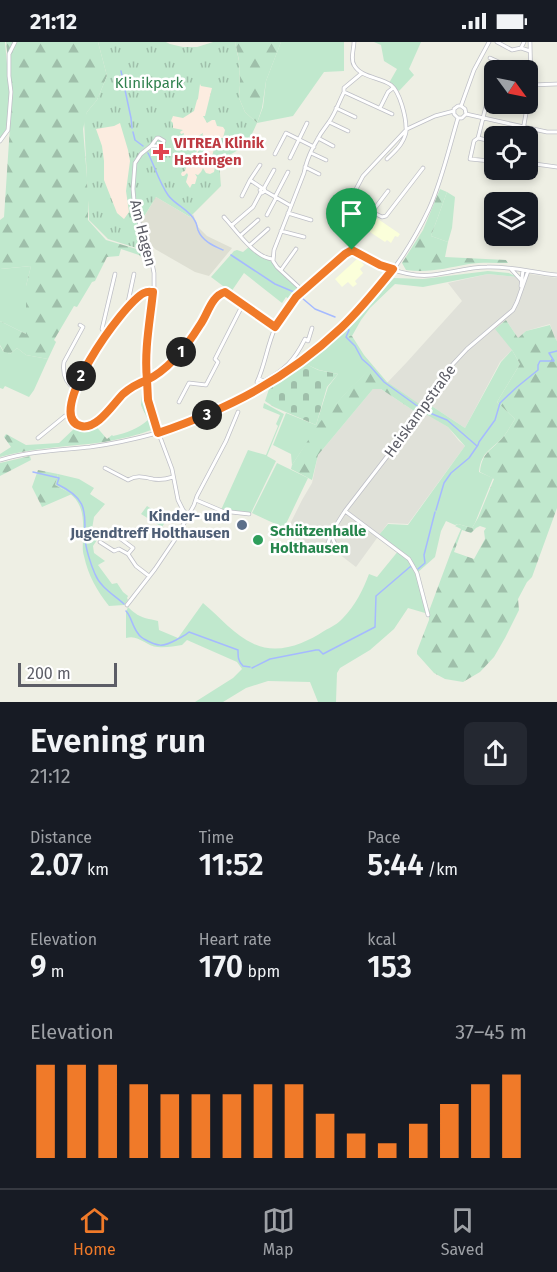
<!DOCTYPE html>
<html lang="en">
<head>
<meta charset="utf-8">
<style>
	:root { --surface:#171b24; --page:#242831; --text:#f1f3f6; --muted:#9ea1a6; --line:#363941; --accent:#f07a29 }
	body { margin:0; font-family:"Fira Sans",sans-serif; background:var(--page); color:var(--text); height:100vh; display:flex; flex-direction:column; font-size:22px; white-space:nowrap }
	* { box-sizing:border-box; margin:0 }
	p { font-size:20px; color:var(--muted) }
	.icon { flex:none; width:33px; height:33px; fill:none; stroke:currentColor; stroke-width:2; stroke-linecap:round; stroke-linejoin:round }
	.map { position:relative; height:660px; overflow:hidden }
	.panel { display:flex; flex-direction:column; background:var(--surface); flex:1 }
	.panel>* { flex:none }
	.needle { width:39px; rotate:123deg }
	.controls { position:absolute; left:484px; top:18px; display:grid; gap:12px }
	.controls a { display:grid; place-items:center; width:54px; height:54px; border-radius:9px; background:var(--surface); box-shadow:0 3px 9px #0003; font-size:30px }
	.scale { position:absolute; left:18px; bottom:15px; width:99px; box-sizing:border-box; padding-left:6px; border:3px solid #5c5d66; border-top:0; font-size:16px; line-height:21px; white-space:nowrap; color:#5c5d66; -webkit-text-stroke:4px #fff; paint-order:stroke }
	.pin { position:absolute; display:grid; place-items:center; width:51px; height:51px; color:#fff; margin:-62px -26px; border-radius:50% 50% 50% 0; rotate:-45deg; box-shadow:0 0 6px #0007 }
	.pin .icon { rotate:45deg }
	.km { position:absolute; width:30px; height:30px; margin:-15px; border-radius:50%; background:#222; color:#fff; font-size:16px; line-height:30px; text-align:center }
	.round { display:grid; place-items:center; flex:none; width:63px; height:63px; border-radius:9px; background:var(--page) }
	.headline { display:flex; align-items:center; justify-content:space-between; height:102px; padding:0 30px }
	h1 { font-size:33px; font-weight:600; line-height:45px }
	.stats { display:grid; grid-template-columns:repeat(3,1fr); gap:9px; height:102px; padding:6px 30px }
	.stats div { display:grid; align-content:center }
	.stats b { font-size:30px; font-weight:600 }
	.stats small { font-size:16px; font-weight:400 }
	.stats p { font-size:16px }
	.chart { height:168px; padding:12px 30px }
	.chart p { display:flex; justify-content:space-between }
	.chart svg { width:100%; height:108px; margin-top:6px; stroke:var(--accent); stroke-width:6 }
	.status { display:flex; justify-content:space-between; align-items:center; height:42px; padding:0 30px; background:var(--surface); direction:ltr }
	.status svg { height:16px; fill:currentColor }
	.tab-bar { display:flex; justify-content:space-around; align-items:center; height:84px; border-top:2px solid var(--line); background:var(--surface); font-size:16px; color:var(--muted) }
	.tab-bar a { display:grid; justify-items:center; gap:3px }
	.tab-bar .current { color:var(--accent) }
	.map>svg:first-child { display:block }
</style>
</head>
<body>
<div class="status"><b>21:12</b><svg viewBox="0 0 49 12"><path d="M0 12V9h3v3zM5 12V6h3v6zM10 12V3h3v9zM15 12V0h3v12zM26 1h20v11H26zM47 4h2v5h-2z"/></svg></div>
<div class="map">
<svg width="557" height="660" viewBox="0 0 557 660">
	<defs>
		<pattern id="forest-firs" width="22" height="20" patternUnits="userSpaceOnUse" patternTransform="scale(1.5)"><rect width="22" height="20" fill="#c0e8cd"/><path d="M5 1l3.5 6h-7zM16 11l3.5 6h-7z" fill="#9fbfaa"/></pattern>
		<pattern id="cemetery-stones" width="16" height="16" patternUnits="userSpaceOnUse" patternTransform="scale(1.5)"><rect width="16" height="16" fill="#c0e8cd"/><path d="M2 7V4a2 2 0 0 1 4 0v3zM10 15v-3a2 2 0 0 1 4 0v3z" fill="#9fbfaa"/></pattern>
		<pattern id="park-tufts" width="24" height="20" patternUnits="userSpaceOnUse" patternTransform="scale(1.5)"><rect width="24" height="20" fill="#c0e8cd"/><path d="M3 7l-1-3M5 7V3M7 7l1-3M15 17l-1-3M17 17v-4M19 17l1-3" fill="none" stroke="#9fbfaa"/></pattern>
	</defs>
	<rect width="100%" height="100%" fill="#eeefe4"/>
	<path fill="#fbffda" d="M375 175 400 192 398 195 395 194 391 201 387 198 385 200 367 188Z
		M358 216 364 223 360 227 363 231 355 239 357 242 353 245 348 240 342 245 335 237Z"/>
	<path fill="#e0e1d9" d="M522 231 557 236V299L555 296 550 282 526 289 518 296 506 278 512 308 500 320 465 386 430 363 425 371 448 385 459 399 465 404 408 482 388 481 356 525 335 509H329L325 507 312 504 290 493 289 487 291 480 302 458 312 441 318 413 373 347H381L417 371 387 341 407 320 462 259 448 241 488 232 517 235Z"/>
	<path fill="#dedfd3" d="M156 154 190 175 193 172 198 185 207 194 232 206 209 234 195 230 155 207 150 201 140 181Z"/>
	<path fill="#fcece0" d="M98 0H166L170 2 183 5H197L213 0H235L239 19 240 43 239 56 245 70 257 81 247 103 219 119 221 144 190 175 156 155 139 183 108 197 89 178 86 116 107 34Z"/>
	<path fill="#c0e8cd" d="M0 0H5L10 55 8 86 0 98Z
		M281 0H344V29L324 30 293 74 257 81 263 65 266 39Z
		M374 0H421L409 27 414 33 399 49 389 41 397 27 384 19 381 3Z
		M447 150 455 155 452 186 448 200 431 194Z
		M250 204 261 214 271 219 276 226 299 248 290 258 286 255 282 261 244 231 231 250 211 235 234 209 237 208 243 210Z
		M0 219 1 227 31 224 26 244V292L0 279Z
		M488 229 509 231 517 235 488 232 423 245 395 242 370 266 361 278 352 294 348 293 369 329C336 357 316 388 292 423L291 412 273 403 286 371 316 383 328 345 338 332 319 328 303 321 313 314 344 289 394 236 423 237Z
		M0 304 3 309 10 312 17 306 26 313 48 317 34 348 29 355 5 344 3 347 0 346Z
		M512 308 520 322 497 360 515 377C511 383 508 389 504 394 492 408 481 409 479 430L493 436 475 481 472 486 458 482 455 483 446 479 441 489 435 515 417 531 426 569 425 571 408 566 394 587 370 608 340 626 337 631 336 660H318L310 640 268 639 246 646 223 660H195L233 636 242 627 237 620 187 598 182 603C175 604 165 606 158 605 145 604 139 592 126 596V570L128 565C130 567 132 569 135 571 141 576 150 577 158 579L159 588 178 596 203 561C220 575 234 593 254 602 278 613 304 602 324 589 331 585 338 582 343 576 355 564 363 548 369 532L377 535 399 508 379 493 388 482 408 483 465 404 448 385 424 371 430 363 465 386 501 320Z
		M264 361 284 372 267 414 276 419 251 471 221 468 248 408 266 413 278 384 276 382 280 373 263 366Z
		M277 421 308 436 284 486 252 471Z
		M58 432 79 437 94 446 90 452 105 462 94 475 91 493 97 498 93 504 94 511 105 519 98 523 112 542 117 541 123 550 128 554 127 556 128 558 124 563 109 564C97 549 88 533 84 514 82 508 83 502 83 496 84 468 82 455 55 443Z"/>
	<path fill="url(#forest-firs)" fill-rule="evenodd" d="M6 0H98L107 34 97 58 87 70 83 87 88 148V178L106 198 147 210V219L139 213 121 207 119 214 107 215 95 239 92 240 77 265 74 264 54 298 56 300 48 317 26 313 17 306 10 312 4 310 0 303V279L26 292V244L31 224 0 227V178L4 175 12 54Z
		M235 0H281L266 39 262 66 257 81 245 70 239 56 240 43 239 18Z
		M440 147 447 150 431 194 448 200 445 215 506 218 508 221C495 221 481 220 469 222 446 226 430 231 406 228L402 221 423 188Z
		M506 278 518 296 526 289 550 283 555 296 557 299V466L532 535 527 540 518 557 519 568 505 596 494 615 480 630 463 640 445 637 434 631 417 612V609L429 578V569L451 510 461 487 455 484 458 482 472 486 478 476 494 437 480 430C482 409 492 409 504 394 508 389 511 383 515 377L497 360 520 322 512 308 495 287ZM480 484 486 486 484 489 485 497 474 517 454 510 462 488 471 491 476 486Z
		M348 293 352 294 364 313 387 340 422 364 417 371 381 347H373L318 413 312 438 291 427 292 423 320 380 350 346 368 329 340 300Z
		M143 342 144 343C141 360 147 372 154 387 138 393 121 397 104 400 69 405 34 405 0 415V412L11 405 4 395 6 392 26 403 59 401 77 384 82 385 94 382 107 397 112 393 113 394C127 391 137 387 148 378L141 363Z
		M30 414 31 418 0 434V421Z
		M38 428 58 432 55 443 72 452 42 465 32 445Z"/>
	<path fill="url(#cemetery-stones)" d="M304 321 318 328 338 332 327 345 316 383 274 365 265 359 270 344Z"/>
	<path fill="url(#park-tufts)" fill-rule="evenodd" d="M98 0H166L170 2 183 5H197L213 0H235L239 19 240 43 239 56 245 70 257 81 247 103 219 119 221 144 190 175 156 155 139 183 147 201 149 210 108 197 89 178 84 78 87 70 97 58 107 34ZM200 42 201 44 212 46 205 74H203L207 81 212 78H215L217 84 223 85 225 88 223 96H221L220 99 212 97 210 98H207L205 94 201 107 198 109 196 119 202 120V116L205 105 213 106 214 107 211 118 208 120 213 122 215 125 214 130 210 132 206 131 203 126 201 130 198 133 195 132 197 135 195 142H192L190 146 186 140 188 133 187 131 184 134H182L181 132 182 130 185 129 187 123 186 121 189 122 194 119 197 108 200 106 203 91 195 96 193 105 192 106 183 103 182 101 184 91 181 92 180 90 183 88 173 86V81L171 79 173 74 183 76 194 69 197 58 198 57ZM120 81 128 108 130 119 126 149 129 170 124 177 117 171 104 138V119L102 104 96 87 114 84Z
		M147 464 167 477 162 485 141 472Z"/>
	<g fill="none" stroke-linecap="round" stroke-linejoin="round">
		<path stroke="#a5baff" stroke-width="1.5" d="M121 29 131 76 132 86
			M133 90 135 98 143 104
			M148 111C155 125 159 140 168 153 175 163 190 168 195 179 197 182 197 185 198 188 202 199 214 204 223 208
			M231 213 275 242 294 250
			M302 256 315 267 335 275
			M347 286 349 288 346 295 355 304 362 317 370 324 384 340 420 366
			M425 369 447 378 477 404
			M33 430 59 436 57 442C86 456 85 466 85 495 85 505 91 523 95 532 100 545 114 553 124 562
			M436 468 444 441 451 431 469 416 478 403 479 400 495 378 500 361 517 345 538 328V323L540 319H554L549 311 557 309
			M418 527 425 521 424 513 435 470
			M126 569C131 574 132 583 137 590 140 595 140 594 144 597 158 605 163 605 176 598 181 595 185 594 189 590L238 608C238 615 238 619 243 624L250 625
			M252 626 270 617 316 608H319L323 612 375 585 376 554 411 524 413 526"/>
		<defs>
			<path id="minor" d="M354 0C354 7 350 17 354 23 361 36 380 35 391 43 400 50 406 75 406 86 407 90 404 97 402 100 399 106 392 112 387 117
				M497 0 512 8 521 6
				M524 0 521 6 530 9
				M490 16 501 21
				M498 28 501 21 531 24
				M532 43 557 42
				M344 50 392 72
				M461 64 465 67 466 72 462 76H458L454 72V67L458 64H461L474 28 489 0
				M336 66 355 75
				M380 66 388 50 393 46
				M466 72 524 85 547 90H557
				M329 80 348 89
				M522 94 531 43 530 0
				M318 96 333 104
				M478 96 495 100
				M0 99 8 88 11 50 9 34V12L15 0
				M151 104H162L164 99 159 96H157L151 104 141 112 135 121 133 147 135 170 149 206 154 231V250L149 279 146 310 147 351 150 368 172 427 178 458 183 468 188 474
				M311 111 326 118
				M275 112 286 91 314 105
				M290 116 307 81
				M490 119 470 117 474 99 478 96 488 56 495 37
				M528 121 557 125
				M305 125 319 132
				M250 138 262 146
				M264 146 274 128
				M265 149 262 151 260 148 264 146 265 149 291 164
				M242 154 250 138 260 123
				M275 155 288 130
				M351 166 370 169 382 175 386 174 423 126
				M372 170 388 149
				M288 171 311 178
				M267 173 276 156
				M224 175C236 188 254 215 272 217
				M232 183 253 165 261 150
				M281 189 304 195
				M241 193 258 178
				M250 203 268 187
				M353 208C377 222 403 236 432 233 450 231 469 225 487 225 511 224 534 231 557 233
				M353 208 350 169 355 149 363 134 407 87 435 74 454 69
				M511 227 521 238
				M281 228 296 207
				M521 244 523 228
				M303 249 277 225 273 219 274 208 304 131C307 114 318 94 329 80 335 72 339 60 344 50V46L362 31
				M154 250C150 250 148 249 145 251 122 261 55 359 74 380 90 399 119 354 131 346 138 341 147 338 155 334 165 328 174 318 181 309 195 293 205 274 216 255L220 251 225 250 275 285
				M127 265 134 232
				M106 292 102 287 115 232
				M259 337 264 339C285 328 294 319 305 297L308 299 312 286
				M257 340C265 323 267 304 275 286 286 258 322 232 345 212L353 208
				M75 347C66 341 62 332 64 320L83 285 80 283
				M179 360 189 341 206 343 218 320 215 317 243 262
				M38 396 65 374 70 373
				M0 418C29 409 60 408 90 405 112 402 135 397 157 391 272 360 378 275 429 167 442 138 449 106 458 76
				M105 426 128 438C137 433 143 435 153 437 159 438 167 437 173 435
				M196 458 222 469 249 472
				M345 469 409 517 417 531 428 573
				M331 493 335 502 334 507 331 508 327 506C329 493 338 480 345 469L406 390 453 322 467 307 513 268 517 260 528 229
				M121 497 133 506 128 512
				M100 500 114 509 119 507 128 512 136 524 149 534
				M127 563 155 527 176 496 194 463 197 454 226 399 238 370"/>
		</defs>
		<use href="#minor" stroke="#bebfc6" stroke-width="4.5"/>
		<use href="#minor" stroke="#fff" stroke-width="3"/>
	</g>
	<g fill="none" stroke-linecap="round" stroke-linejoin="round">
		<defs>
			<path id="route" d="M352 208 345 212 296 255 275 285 225 250C211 254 208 272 200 283 187 304 170 327 147 338 144 308 150 279 153 250 150 250 148 249 144 251 123 261 42 375 81 384 97 388 113 362 123 352 130 346 139 341 147 338L148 358 158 391C228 367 287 337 341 286 360 268 376 248 393 227L380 223 352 208"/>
		</defs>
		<use href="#route" stroke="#fff" stroke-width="12"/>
		<use href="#route" stroke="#f07a29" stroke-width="8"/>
	</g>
	<path fill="#e0444e" stroke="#fff" stroke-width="2" d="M158 101h6v6h6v6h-6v6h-6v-6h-6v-6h6z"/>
	<circle fill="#5c6f8a" stroke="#fff" stroke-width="2" cx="242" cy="483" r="6"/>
	<circle fill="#2e9e5b" stroke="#fff" stroke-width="2" cx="258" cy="498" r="6"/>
	<g text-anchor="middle" stroke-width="5" stroke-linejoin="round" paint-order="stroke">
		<g font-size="15" fill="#30814e" stroke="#fff">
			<text x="149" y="46">Klinikpark</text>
		</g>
		<g font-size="15" font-weight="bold" fill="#be3a42" stroke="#fff" text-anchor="start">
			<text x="174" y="106">VITREA Klinik<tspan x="174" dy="17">Hattingen</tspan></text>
		</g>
		<g font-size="15" fill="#5c5d66" stroke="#fff">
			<text transform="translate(143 191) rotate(76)" y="5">Am Hagen</text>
			<text transform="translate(420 369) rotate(-54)" y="5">Heiskampstraße</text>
		</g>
		<g font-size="15" font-weight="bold" fill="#4e5e75" stroke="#fff" text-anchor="end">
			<text x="230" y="479">Kinder- und<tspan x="230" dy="17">Jugendtreff Holthausen</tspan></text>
		</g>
		<g font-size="15" font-weight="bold" fill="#27864d" stroke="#fff" text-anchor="start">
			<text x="270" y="494">Schützenhalle<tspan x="270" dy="17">Holthausen</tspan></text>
		</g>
	</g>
</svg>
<div class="controls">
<a><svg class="needle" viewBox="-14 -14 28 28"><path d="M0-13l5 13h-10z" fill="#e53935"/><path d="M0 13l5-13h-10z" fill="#9ea1a6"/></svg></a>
<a><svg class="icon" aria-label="locate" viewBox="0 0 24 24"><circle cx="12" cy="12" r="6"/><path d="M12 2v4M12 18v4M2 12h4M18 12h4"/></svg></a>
<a><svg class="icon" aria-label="layers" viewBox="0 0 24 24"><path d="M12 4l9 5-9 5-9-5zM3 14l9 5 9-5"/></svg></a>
</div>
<div class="scale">200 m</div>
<div class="pin" style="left:352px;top:208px;background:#1e9e55"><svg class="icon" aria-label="arrive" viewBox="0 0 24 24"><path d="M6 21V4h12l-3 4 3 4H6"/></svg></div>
<b class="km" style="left:181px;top:310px">1</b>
<b class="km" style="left:81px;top:334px">2</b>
<b class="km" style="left:207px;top:373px">3</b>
</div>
<section class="panel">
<div class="headline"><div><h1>Evening run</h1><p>21:12</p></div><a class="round"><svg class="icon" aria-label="share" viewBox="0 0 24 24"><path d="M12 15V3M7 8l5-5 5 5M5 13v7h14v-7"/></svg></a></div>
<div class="stats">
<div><p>Distance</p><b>2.07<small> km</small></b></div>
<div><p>Time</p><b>11:52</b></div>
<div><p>Pace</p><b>5:44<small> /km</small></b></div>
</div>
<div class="stats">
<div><p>Elevation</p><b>9<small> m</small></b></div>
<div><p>Heart rate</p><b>170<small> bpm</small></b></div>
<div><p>kcal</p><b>153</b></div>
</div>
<div class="chart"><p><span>Elevation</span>37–45 m</p>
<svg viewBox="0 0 160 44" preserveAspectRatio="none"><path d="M5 44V6M15 44V6M25 44V6M35 44V14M45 44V18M55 44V18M65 44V18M75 44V14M85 44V14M95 44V26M105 44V34M115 44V38M125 44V30M135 44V22M145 44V14M155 44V10"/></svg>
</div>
</section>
<nav class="tab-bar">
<a class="current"><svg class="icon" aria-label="home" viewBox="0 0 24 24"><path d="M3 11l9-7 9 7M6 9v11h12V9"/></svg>Home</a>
<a><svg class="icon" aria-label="map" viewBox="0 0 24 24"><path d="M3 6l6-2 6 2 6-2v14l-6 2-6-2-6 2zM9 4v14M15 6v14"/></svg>Map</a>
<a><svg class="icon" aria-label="saved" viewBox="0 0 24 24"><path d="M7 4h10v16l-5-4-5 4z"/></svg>Saved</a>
</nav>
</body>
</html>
